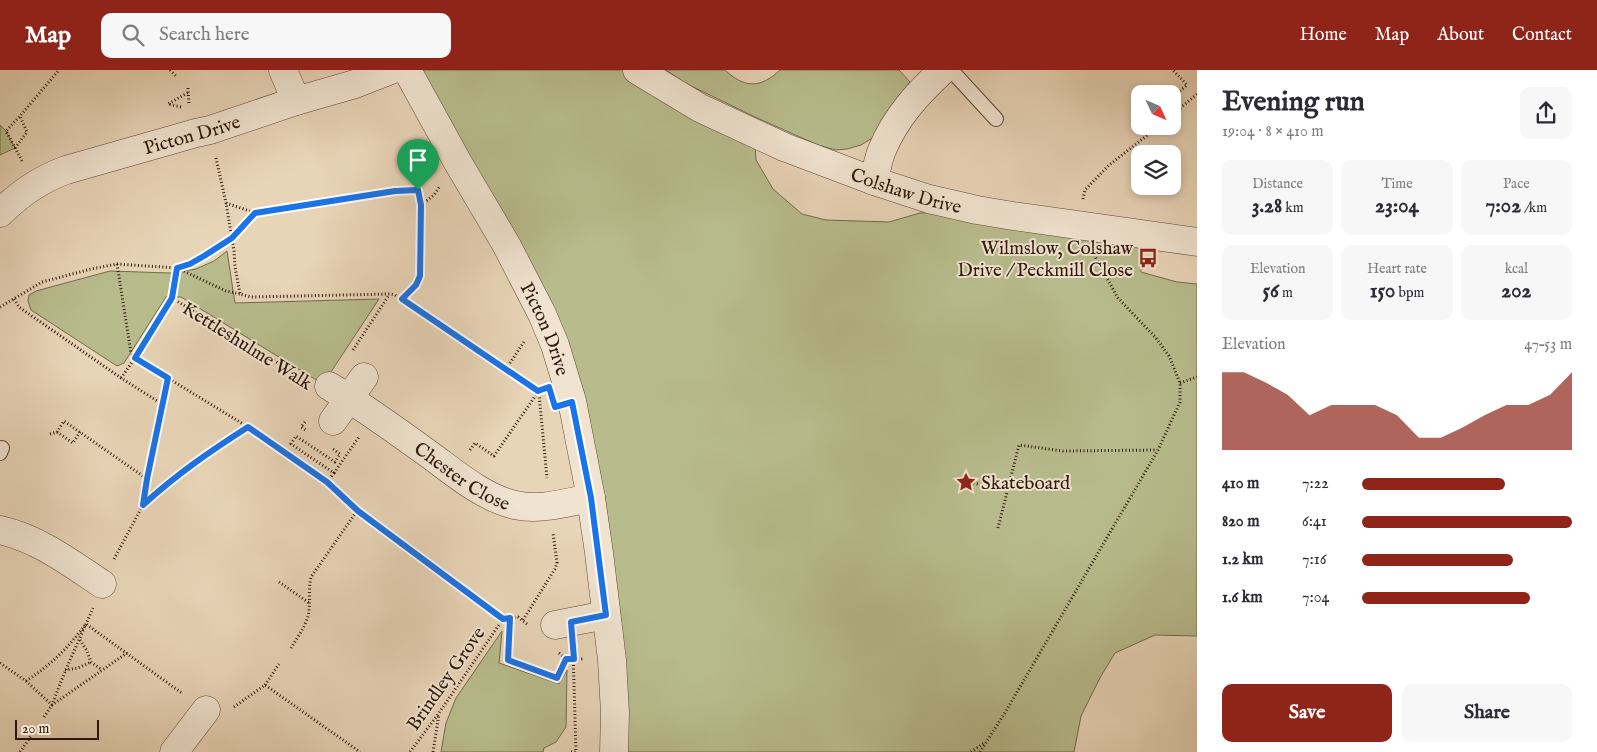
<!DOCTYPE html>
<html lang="en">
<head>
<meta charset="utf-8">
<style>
	:root { --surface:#fff; --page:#f7f7f7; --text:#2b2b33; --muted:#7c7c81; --accent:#8f2418 }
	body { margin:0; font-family:"IM FELL English",serif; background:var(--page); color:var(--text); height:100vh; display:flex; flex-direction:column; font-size:19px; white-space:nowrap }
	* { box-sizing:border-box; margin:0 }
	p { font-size:16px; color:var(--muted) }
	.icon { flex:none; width:28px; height:28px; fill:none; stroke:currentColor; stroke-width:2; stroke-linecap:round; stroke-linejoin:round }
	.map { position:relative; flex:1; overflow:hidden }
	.sheet { display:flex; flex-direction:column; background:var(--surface); width:400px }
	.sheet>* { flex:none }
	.needle { width:32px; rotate:134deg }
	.tools { position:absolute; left:1131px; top:15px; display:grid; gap:10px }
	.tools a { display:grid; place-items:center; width:50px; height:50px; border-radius:10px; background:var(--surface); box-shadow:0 2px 8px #0003; font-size:25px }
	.scale { position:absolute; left:15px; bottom:12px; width:84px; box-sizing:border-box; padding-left:5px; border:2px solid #30180b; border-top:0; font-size:14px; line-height:18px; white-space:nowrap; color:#30180b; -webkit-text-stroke:4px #f0e3d0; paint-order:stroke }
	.pin { position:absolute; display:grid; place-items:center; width:42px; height:42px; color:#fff; margin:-51px -21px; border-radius:50% 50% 50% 0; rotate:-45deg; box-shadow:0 0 5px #0007 }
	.pin .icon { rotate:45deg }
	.round { display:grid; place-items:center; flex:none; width:52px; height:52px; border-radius:10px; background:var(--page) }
	.overview { display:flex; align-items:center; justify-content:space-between; height:85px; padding:0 25px }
	h1 { font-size:28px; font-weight:700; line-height:38px }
	.figures { display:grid; grid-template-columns:repeat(3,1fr); gap:8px; height:85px; padding:5px 25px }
	.figures div { display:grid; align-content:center; border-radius:10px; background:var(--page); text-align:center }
	.figures b { font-size:21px; font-weight:700 }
	.figures small { font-size:14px; font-weight:400 }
	.figures p { font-size:14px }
	.chart { height:140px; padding:10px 25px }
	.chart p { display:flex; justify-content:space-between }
	.chart svg { width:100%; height:90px; margin-top:5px; fill:var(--accent); opacity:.7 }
	.action { display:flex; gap:10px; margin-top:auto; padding:10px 25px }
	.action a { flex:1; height:58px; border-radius:10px; background:var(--accent); color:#fff; font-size:20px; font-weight:700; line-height:58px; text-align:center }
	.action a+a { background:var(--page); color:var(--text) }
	ul { padding:0 25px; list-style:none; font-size:16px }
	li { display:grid; grid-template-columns:80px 60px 1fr; align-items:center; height:38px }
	li i { height:12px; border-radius:6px; background:var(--accent) }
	header { display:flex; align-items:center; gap:30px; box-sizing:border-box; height:70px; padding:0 25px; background:var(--accent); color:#fff }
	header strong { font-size:24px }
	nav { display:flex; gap:28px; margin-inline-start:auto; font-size:18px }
	.search { width:350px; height:45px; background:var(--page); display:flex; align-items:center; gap:12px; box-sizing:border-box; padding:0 18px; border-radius:10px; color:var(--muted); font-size:19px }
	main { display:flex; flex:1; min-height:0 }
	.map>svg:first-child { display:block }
</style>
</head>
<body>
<header>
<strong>Map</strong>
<div class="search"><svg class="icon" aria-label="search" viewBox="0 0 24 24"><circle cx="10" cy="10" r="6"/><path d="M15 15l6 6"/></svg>Search here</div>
<nav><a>Home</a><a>Map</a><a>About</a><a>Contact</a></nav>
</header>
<main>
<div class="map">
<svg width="1197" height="682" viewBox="0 0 1197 682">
	<rect width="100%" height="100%" fill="#e8d4b7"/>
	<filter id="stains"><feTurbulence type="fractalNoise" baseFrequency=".004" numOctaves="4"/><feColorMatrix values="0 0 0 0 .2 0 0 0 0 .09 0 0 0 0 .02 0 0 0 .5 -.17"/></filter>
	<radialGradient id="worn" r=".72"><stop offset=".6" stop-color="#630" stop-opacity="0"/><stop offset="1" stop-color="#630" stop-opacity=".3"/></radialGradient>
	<path fill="#b8bc8d" stroke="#746a4c" d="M407 0H637L754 64 756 90 773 119 802 144 826 150 889 152 920 143 977 140 1146 164 1141 180V202L1177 212 1197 214V566L1155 565 1115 583 1101 606 1081 646 1074 682H614L572 331Z
		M666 0H725C744 18 760 19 780 0H899L910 12 895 31 874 67 861 75 847 79 836 80 818 75 755 47 685 13Z
		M0 55 6 61 15 78 0 85Z
		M227 181 235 233 379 229 323 314 181 227H166L124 293 117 296 31 240 28 231 29 225 36 221 110 201 170 203 196 199 214 191Z
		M502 561 499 593 559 614 567 600 566 657 556 672 544 678 543 682H441L446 653 456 628Z"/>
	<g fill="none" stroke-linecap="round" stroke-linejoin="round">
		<defs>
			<path id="lane" d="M951 0 996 49
				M0 383 2 378"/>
			<g id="street">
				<path d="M283 0 296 31"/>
				<path id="s1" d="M407 0 457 91 507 176 542 244 555 275 572 331 591 428 599 483 612 590 615 643 614 682"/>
				<path id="s2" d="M637 0 700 38 784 77 874 111 929 129 977 140 1013 146 1197 172"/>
				<path d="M874 111C876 101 878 90 882 80 896 47 917 24 943 0"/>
				<path id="s3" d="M0 143C21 123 39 110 66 100L196 63 210 60 296 31 355 14 391 0"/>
				<path id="s4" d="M329 316C364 337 397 361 430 385 456 404 484 428 515 435 540 441 567 432 591 428"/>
				<path d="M333 351 364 307"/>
				<path d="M0 460C39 469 69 492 102 514"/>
				<path d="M555 555 606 545"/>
				<path d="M174 682 206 640"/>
			</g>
		</defs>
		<use href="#lane" stroke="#5e4736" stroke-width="16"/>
		<use href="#street" stroke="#5e4736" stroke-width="29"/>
		<path stroke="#30180b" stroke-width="3" stroke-dasharray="1 2.5" stroke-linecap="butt" d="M170 0 176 6
			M188 18 189 35
			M1172 28 1187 15 1173 0
			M181 37 168 34 189 22
			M1172 45 1197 24
			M15 78 27 62 20 46
			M216 88 226 133 234 181 235 197 240 224 251 227 390 224 395 225 538 321
			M22 91 6 61 20 46 59 0
			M1083 129 1085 120 1108 96 1159 56
			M226 133 255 143 395 121 418 120
			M421 135 434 125 440 116
			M117 194 131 283 135 288 248 357 327 412 357 441 503 549 518 547 527 554
			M172 228 304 309
			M14 229 19 237 121 308 162 334
			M402 229 416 215 420 206 421 135 418 120 421 87
			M0 237 42 212 91 199 117 194 177 198 190 194 231 168 255 143
			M353 280 389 225
			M506 299 524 272
			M121 308 135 288 172 228 177 198 226 221 240 224
			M1180 313 1197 307
			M539 324 547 408
			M305 352 301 357 307 361
			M57 362 73 373 80 362
			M50 364 57 362 64 351 147 409
			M470 380 475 373 494 386 538 322
			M334 403 359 367
			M327 412 334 403 291 374 296 366 335 392 340 384 333 379
			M970 412 978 414
			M143 435 147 409 168 308
			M998 458 1019 375 1063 381 1157 380
			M114 489 143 435 170 411 199 389 248 357
			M279 512 309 533
			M510 548 508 590 557 608 566 589
			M523 550 555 499 557 493 553 463
			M80 570 87 581 91 592 102 600
			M291 578C297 568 305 557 308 546 311 533 308 520 311 507L357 441
			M559 583 566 589H583
			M0 593 26 611 52 635C64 602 79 570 93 538
			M65 600 78 598 91 592
			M26 611C52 594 67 579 86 554L183 624
			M265 615 279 594
			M234 637 265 615 360 682
			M44 647 52 635 127 583
			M20 682 31 666
			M410 682 439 643 503 549
			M433 682 439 644
			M571 682H576L573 580
			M971 682 984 673
			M980 682 1006 641 1158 380 1180 332V313L1169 286 1156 268 1118 228 1094 185"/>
		<use href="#lane" stroke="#f0e3d0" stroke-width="14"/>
		<use href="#street" stroke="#f0e3d0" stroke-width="28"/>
	</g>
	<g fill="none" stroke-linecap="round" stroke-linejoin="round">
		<defs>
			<path id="route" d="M418 120 421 135 420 206 416 215 402 229 538 321 549 317 555 337 572 332 591 428 606 545 571 552 574 589H566L557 608 508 590 510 548 503 549 358 441 327 412 248 357C209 382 177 404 143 435L147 409 168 308 135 288 172 228 177 198 190 194 204 186 232 168 255 143 395 121Z"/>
		</defs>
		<use href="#route" stroke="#fff" stroke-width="10"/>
		<use href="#route" stroke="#1a73e8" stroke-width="6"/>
	</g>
	<defs>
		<symbol id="bus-bare" viewBox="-9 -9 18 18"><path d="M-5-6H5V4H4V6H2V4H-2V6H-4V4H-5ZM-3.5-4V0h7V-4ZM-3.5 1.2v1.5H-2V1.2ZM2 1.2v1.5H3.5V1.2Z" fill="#8f2418" stroke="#f0e3d0" stroke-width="2.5" paint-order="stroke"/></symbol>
		<symbol id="sight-bare" viewBox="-9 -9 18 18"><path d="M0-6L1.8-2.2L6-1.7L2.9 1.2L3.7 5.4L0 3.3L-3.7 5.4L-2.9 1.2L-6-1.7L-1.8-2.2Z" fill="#8f2418" stroke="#f0e3d0" stroke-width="2.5" paint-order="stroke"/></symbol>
	</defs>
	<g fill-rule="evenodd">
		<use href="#bus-bare" x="1134" y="174" width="28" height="28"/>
		<use href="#sight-bare" x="952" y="398" width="28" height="28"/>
	</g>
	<g text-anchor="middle" stroke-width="4" stroke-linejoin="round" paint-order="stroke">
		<g font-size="19" fill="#30180b" stroke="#f0e3d0">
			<text dy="7" stroke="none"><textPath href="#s3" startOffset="210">Picton Drive</textPath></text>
			<text dy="7" stroke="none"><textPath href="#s2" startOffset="296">Colshaw Drive</textPath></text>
			<text dy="7" stroke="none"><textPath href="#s1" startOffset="294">Picton Drive</textPath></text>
			<text transform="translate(248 275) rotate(32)" y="7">Kettleshulme Walk</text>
			<text dy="7" stroke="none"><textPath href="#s4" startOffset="161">Chester Close</textPath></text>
			<text transform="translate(445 608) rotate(-55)" y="7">Brindley Grove</text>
		</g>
		<g font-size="19" fill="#30180b" stroke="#f0e3d0" text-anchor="end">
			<text x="1133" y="184">Wilmslow, Colshaw<tspan x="1133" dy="22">Drive / Peckmill Close</tspan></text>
			<text x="981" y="419" text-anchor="start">Skateboard</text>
		</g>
	</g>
	<rect width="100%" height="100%" filter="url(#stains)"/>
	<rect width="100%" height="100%" fill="url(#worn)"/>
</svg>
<div class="tools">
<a><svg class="needle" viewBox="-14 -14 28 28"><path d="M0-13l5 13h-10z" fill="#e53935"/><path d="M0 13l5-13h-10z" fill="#7c7c81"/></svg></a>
<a><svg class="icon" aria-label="layers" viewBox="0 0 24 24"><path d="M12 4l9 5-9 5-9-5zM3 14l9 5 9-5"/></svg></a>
</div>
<div class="scale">20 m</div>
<div class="pin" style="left:418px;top:120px;background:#1e9e55"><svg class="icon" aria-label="arrive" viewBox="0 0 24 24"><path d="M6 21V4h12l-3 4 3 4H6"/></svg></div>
</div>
<section class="sheet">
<div class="overview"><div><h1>Evening run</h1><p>19:04 · 8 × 410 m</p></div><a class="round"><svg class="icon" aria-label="share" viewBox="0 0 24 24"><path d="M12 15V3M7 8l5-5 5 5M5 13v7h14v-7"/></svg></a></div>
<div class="figures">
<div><p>Distance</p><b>3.28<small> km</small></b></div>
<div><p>Time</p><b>23:04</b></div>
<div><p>Pace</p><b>7:02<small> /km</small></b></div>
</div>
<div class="figures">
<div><p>Elevation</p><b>56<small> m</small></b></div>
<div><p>Heart rate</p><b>150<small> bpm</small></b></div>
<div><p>kcal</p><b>202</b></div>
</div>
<div class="chart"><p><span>Elevation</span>47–53 m</p>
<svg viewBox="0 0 160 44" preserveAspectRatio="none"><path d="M0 44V6L10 6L20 11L30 17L40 27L50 22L60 22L70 22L80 27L90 38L100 38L110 33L120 27L130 22L140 22L150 17L160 6V44z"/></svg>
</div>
<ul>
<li><b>410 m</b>7:22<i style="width:68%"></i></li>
<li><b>820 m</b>6:41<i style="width:100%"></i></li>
<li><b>1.2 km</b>7:16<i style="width:72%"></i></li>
<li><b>1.6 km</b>7:04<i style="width:80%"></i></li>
</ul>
<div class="action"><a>Save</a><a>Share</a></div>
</section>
</main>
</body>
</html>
